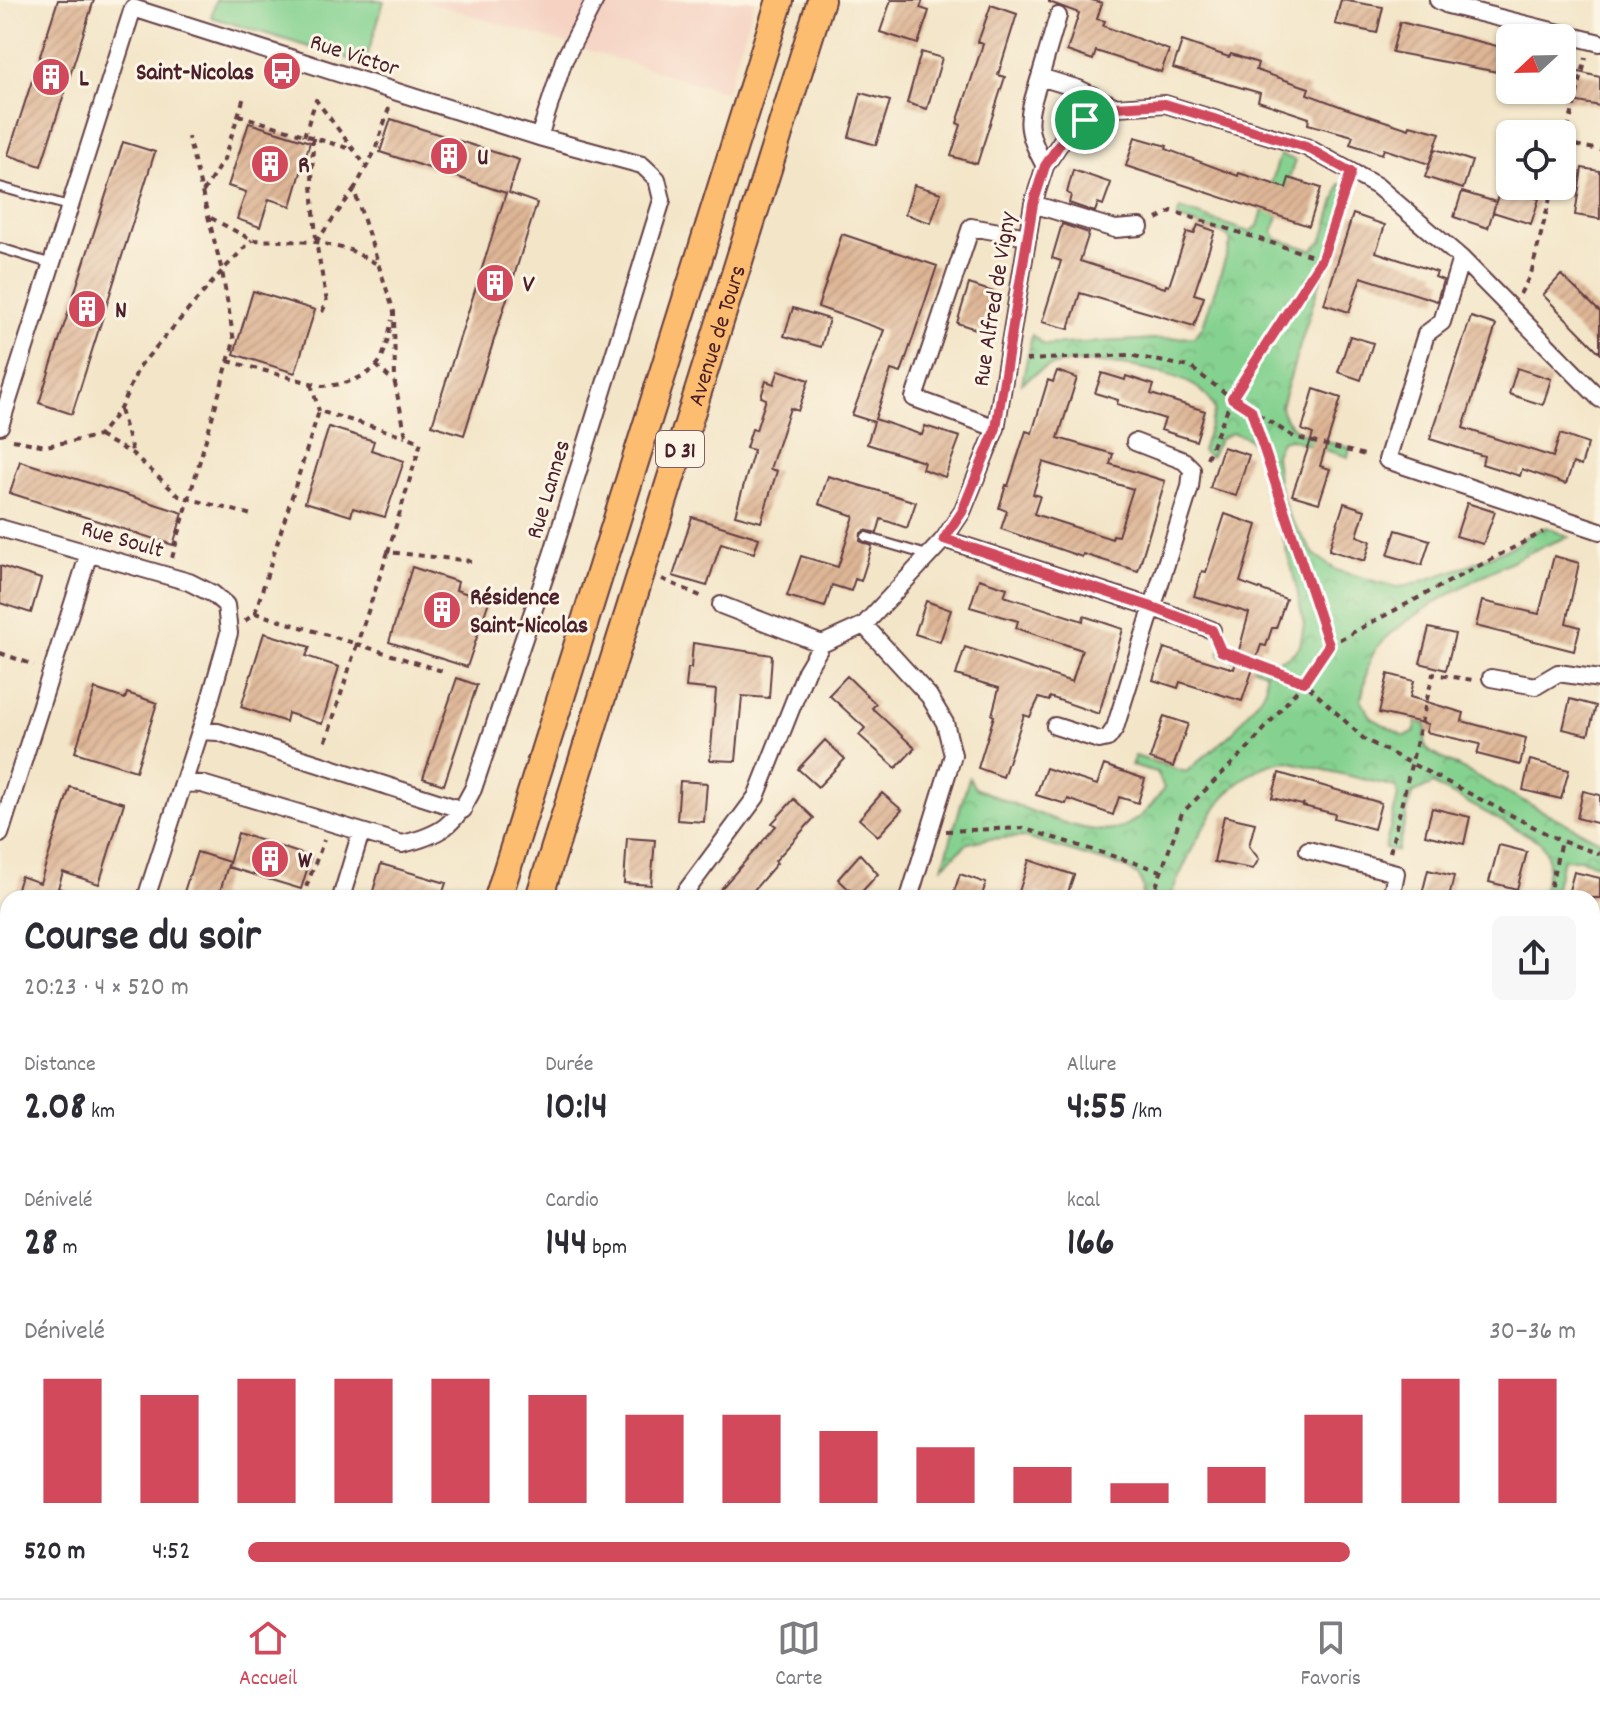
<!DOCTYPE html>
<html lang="fr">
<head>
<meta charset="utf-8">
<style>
	:root { --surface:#fff; --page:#f7f7f7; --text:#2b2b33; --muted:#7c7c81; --line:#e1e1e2; --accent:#d1495b }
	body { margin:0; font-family:Dekko,sans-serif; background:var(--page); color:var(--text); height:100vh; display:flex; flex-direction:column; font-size:30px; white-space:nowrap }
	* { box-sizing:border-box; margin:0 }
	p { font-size:26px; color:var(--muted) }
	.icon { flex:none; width:44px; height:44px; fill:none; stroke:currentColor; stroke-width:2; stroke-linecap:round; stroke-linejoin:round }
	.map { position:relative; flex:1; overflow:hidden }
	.side { position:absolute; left:0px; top:890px; width:1600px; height:708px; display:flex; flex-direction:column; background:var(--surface); border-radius:24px 24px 0 0; box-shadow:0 2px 6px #0004 }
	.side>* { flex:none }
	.needle { width:52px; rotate:248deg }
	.fabs { position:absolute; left:1496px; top:24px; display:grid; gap:16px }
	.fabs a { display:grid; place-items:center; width:80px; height:80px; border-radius:12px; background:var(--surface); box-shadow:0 2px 6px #0004; font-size:40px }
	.pin { position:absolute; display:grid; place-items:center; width:68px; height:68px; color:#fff; margin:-34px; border:4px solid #fff; border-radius:50%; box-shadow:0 2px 8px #0007 }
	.round { display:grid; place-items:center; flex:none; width:84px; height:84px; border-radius:12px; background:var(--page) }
	.head { display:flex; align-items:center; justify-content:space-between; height:136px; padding:0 24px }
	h1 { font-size:44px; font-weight:800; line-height:60px }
	.metrics { display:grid; grid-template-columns:repeat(3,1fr); gap:12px; height:136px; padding:8px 24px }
	.metrics div { display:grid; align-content:center }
	.metrics b { font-size:40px; font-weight:800 }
	.metrics small { font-size:22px; font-weight:400 }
	.metrics p { font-size:22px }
	.chart { height:224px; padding:16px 24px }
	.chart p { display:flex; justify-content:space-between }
	.chart svg { width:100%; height:144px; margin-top:8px; stroke:var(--accent); stroke-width:6 }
	ul { padding:0 24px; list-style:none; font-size:26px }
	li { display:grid; grid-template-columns:128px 96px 1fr; align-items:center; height:60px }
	li i { height:20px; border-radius:10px; background:var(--accent) }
	.tabs { display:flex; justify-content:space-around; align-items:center; height:112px; border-top:2px solid var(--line); background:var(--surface); font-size:22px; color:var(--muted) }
	.tabs a { display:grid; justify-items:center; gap:4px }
	.tabs .active { color:var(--accent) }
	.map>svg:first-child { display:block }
</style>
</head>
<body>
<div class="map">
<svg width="1600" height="1598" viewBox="0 0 1600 1598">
	<defs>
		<pattern id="park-crowns" width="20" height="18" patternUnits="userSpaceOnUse" patternTransform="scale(2)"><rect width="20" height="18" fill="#85d290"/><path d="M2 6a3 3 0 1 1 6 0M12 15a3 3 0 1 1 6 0" fill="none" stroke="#74b47c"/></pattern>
		<pattern id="building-hatch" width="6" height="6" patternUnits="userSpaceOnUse" patternTransform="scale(2)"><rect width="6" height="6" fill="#deb696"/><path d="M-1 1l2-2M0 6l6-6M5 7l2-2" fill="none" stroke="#c09c81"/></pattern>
	</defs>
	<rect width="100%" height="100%" fill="#fcf5e5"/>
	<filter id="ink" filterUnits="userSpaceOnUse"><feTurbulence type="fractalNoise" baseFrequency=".0125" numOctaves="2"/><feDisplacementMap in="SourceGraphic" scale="16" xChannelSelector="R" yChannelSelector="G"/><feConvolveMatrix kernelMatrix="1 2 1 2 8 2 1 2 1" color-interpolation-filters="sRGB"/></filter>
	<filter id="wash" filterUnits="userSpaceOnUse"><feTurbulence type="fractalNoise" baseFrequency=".006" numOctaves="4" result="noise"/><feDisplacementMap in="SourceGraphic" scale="32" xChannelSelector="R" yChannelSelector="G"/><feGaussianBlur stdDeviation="1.8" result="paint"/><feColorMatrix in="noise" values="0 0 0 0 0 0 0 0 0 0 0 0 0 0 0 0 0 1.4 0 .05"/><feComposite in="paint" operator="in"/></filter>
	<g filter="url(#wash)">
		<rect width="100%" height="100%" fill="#f3e5c8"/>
		<path fill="#f5d2c2" d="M421 0H755L726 92Z"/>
		<path fill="url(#park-crowns)" stroke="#68785e" stroke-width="2" d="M1280 155 1295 160 1273 232 1277 239 1312 250 1323 240 1340 184 1349 189 1281 406C1286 437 1324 440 1350 448L1348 457 1290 439 1281 441 1275 454 1278 483 1288 515 1314 554 1336 570 1396 587 1407 586 1464 567 1516 545 1529 534 1546 527 1569 537C1529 548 1394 618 1374 652 1366 665 1365 686 1361 700L1372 718 1404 736 1414 733 1417 721 1426 725 1425 745 1430 752 1600 841V865L1581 859H1563L1553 898H1542C1545 879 1555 856 1539 841L1433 784 1412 794 1397 851 1385 848 1398 796 1396 787 1287 761C1221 768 1194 847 1169 898H1142L1143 888 1139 876 1123 867 1022 837 986 839 968 843 943 866 969 778 975 788C1006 800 1081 836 1112 830 1136 825 1151 808 1164 788L1157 772 1131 765 1135 756 1186 772 1232 733 1266 689 1265 672 1219 655 1221 647 1271 662 1290 656 1300 646 1304 625 1296 585 1260 453C1252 440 1247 436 1231 433L1220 439 1210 457 1202 451 1215 410C1212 405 1209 398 1205 394 1181 368 1075 353 1043 369 1036 372 1029 378 1022 383L1032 335 1044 345 1194 337 1202 328 1231 242 1227 235 1177 218 1180 209 1249 232 1258 226Z"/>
		<path fill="#85d290" stroke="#68785e" stroke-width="2" d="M216 0H380L384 1 365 64 211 17Z"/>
		<g id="blocks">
			<path fill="url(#building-hatch)" fill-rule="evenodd" d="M58 0H94L41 166 8 155Z
				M891 0H923L920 8 929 11 918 44 880 32Z
				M1049 0H1092L1102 3 1097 19 1105 21 1103 26 1169 50 1161 72 1096 51 1093 60 1067 51 1079 13 1049 2Z
				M1341 0 1383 7 1377 33 1335 24Z
				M991 5 1017 14 998 75 1005 77 977 164 951 156 961 125 957 123 983 44 978 42Z
				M1400 22 1509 49 1503 73 1392 52Z
				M1182 41 1229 57 1231 54 1258 63 1256 70 1309 88 1307 94 1345 108 1409 129 1410 125 1440 133 1429 164 1384 149 1382 154 1350 144 1353 136 1308 124 1309 118 1258 101 1260 93 1173 68Z
				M921 52 942 58 927 109 907 103Z
				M1562 68 1600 77V106L1562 99Z
				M861 93 890 101 876 145 849 137Z
				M391 119 519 160 509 193 537 203 464 435 432 425 506 193 380 152Z
				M249 123 310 142 291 206 269 199 260 227 237 219 246 192 228 186Z
				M1135 137 1167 146 1166 149 1238 176 1239 173 1286 188 1289 178 1321 188 1309 226 1126 166Z
				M123 142 155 152 72 414 39 403Z
				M1435 149 1472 161 1463 189 1425 177Z
				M1582 168 1600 171V219L1575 215Z
				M1073 170 1111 183 1103 205 1098 203 1095 212 1069 203 1071 195 1067 193Z
				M914 185 941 193 931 223 905 214Z
				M1501 186 1539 199 1531 224 1493 212Z
				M1462 192 1496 202 1488 228 1454 217Z
				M1353 214 1385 225 1376 252 1437 272 1435 277 1443 280 1437 301 1361 277 1349 312 1324 304Z
				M1062 224 1089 233 1080 261 1165 288 1166 285 1169 286 1187 232 1194 234 1198 225 1215 231 1194 294 1204 297 1194 326 1080 293 1069 329 1042 322 1061 261 1052 258Z
				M842 234 937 266 901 373 891 370 875 419 922 435 925 426 960 437 945 477 922 469 924 462 867 444 874 422 852 415 884 330 818 307Z
				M1561 275 1600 312V353L1543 295Z
				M969 284 993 292 982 331 957 323Z
				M253 291 315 310 295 373 234 354Z
				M793 308 829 319 821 347 784 336Z
				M1471 317 1496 325 1463 428 1553 457 1560 434 1588 444 1581 466 1573 463 1566 484 1522 469 1520 476 1482 464 1484 456 1430 439Z
				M1350 336 1373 343 1361 380 1338 372Z
				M1517 368 1551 379 1543 405 1509 394Z
				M779 370 809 380 798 411 790 408 770 469 777 471 761 522 735 515 754 450 746 448 752 429 756 430 766 399 761 397 766 381 774 384Z
				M1057 371 1077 378 1058 438 1113 454 1110 464 1165 481 1138 571 1083 554 1082 557 1001 529 1007 511 999 508 1006 485 1008 486 1026 431 1032 433 1048 380 1053 382ZM1043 462 1133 489 1118 536 1113 535 1112 539 1034 514 1040 496 1033 494Z
				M1102 373 1125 380 1126 376 1154 385 1151 394 1205 411 1196 441 1161 430 1165 419 1117 404 1118 400 1095 393Z
				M1314 389 1341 398 1320 466 1330 469 1319 503 1292 495 1313 434 1302 430Z
				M329 427 374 441 371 450 404 461 385 517 353 508 351 516 305 502Z
				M1223 447 1249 455 1236 496 1210 488Z
				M20 461 183 513 173 545 10 493Z
				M828 476 916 502 907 528 881 519 877 533 865 530 861 533 860 541 872 546 861 581 855 579 851 591 832 585 825 607 787 596 801 556 838 567 854 516 819 504Z
				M1344 503 1365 510 1357 536 1371 541 1365 561 1329 550Z
				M1467 503 1495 512 1483 544 1456 536Z
				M1225 514 1257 525 1240 582 1286 599 1276 628H1272L1266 646 1261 645 1242 701 1180 682 1178 688 1153 680 1164 648 1234 669 1249 613 1194 596 1202 571 1206 572Z
				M692 517 759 538 754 553 721 543 707 586 673 576Z
				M1396 530 1430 540 1422 565 1388 555Z
				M1554 556 1579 563 1566 623 1580 627 1574 651 1476 626 1482 601 1539 614Z
				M0 566 41 579 31 613 0 603Z
				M412 567 458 582 456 590 489 601 467 667 389 642Z
				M979 579 1007 588 1004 596 1083 621 1084 616 1123 629 1099 714 1050 697 1049 701 1039 698 1030 717 1024 715 1003 777 978 768 994 716 992 715 999 688 956 675 965 647 1072 682 1082 650 1016 628 1018 621 970 607Z
				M926 601 951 610 940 642 915 634Z
				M1429 628 1455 634 1446 670 1420 663Z
				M264 633 310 647 306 656 339 667 322 724 288 713 286 722 241 707Z
				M693 643 772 655 769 698 742 696 736 761 710 760 716 690 686 687 688 668H691Z
				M1388 674 1414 681 1410 697 1464 713 1462 721 1526 738 1520 765 1477 754 1480 744 1426 732 1428 724 1379 713Z
				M847 676 876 704 872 708 915 748 896 768 859 735 865 728 829 695Z
				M457 678 477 685 444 785 423 778Z
				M95 689 125 699 127 693 157 703 136 771 75 752Z
				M1570 699 1596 706 1588 735 1563 729Z
				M1164 716 1188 724 1173 767 1150 759Z
				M825 740 845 759 818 787 798 769Z
				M1530 760 1569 770 1561 799 1523 790Z
				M1104 765 1145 779 1138 803 1119 797 1113 815 1068 799 1066 804 1036 795 1046 768 1097 785Z
				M1279 773 1381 803 1374 829 1334 818 1335 814 1303 806 1304 803 1302 805 1272 798Z
				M680 781 707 783 704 822 677 820Z
				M70 787 124 803 99 884 63 872 58 888 77 894 76 898H14L21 876 40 883Z
				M1583 791 1600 795V824L1577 818Z
				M882 793 902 810 878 836 859 819Z
				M794 799 814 818 775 861 777 863 747 898H713L776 826 772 823Z
				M1432 808 1470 817 1464 844 1425 835Z
				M1224 816 1255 823 1249 846 1259 859 1253 869 1214 862Z
				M238 833 311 857 301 889 228 867Z
				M627 838 655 840 651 885 624 883Z
				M1499 845 1527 852 1517 889 1489 882Z
				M197 852 229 862 218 898H182Z
				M860 854 878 874 857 897 838 879Z
				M1029 860 1074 875 1066 898H1054L1037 892 1035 898H1017Z
				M381 864 446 883 441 898H371Z
				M1428 870 1454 876 1449 898H1421Z
				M1574 872 1600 878V898H1567Z
				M960 874 986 883 981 898H952Z"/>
		</g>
	</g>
	<g filter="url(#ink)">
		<use href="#blocks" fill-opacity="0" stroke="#633d43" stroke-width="2"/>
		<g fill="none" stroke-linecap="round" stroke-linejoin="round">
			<defs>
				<path id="service" d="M0 187 69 206
					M0 248 52 264
					M866 537 927 555"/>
				<path id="minor" d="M1438 0 1448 5 1600 43
					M1040 77 1058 16
					M539 137 564 60 595 0
					M1045 166C1023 126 1027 119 1040 77L1079 89 1116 107
					M1033 204 1115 229 1140 227
					M1461 258 1442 322 1426 334 1387 460 1600 531
					M0 426 133 8 539 137 642 165 657 179 662 200 552 555 473 789C455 825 441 835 402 844L202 784 183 783
					M996 428 914 398 971 227 1028 237
					M0 528 189 582 213 594 226 605 229 633 208 707 146 898
					M944 539 1152 607 1212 630
					M721 605 822 644
					M864 625 929 696 945 723 953 755 909 898
					M1491 678 1536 686 1558 673 1600 679
					M1055 726 1099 740 1108 738 1115 728 1190 487 1192 469 1184 461 1135 442
					M201 731 218 732 463 810
					M0 834 89 553
					M1308 850 1396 873 1391 898
					M341 898 361 832
					M681 898 756 797 806 671 822 644 864 625 944 539 962 512 996 428 1033 204 1045 166 1063 139 1085 120 1116 107 1165 104 1306 147 1377 186 1461 258 1600 399
					M1592 1230 1600 1226
					M0 1237 8 1239
					M1592 1537 1600 1528
					M1592 1553 1600 1564
					M1222 1590 1231 1598
					M1434 1590 1441 1598
					M158 1598 160 1590"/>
				<path id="tertiary" d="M0 1058H8
					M1592 1322 1600 1314
					M1360 1590C1378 1598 1393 1597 1411 1590
					M1330 1598 1339 1590"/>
				<g id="primary">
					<path d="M498 898 780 0"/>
					<path id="s1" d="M539 898 821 0"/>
					<path d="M279 1598 281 1590"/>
					<path d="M322 1598 324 1590"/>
				</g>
			</defs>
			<use href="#service" stroke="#633d43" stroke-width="12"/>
			<use href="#minor" stroke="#633d43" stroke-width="20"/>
			<use href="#tertiary" stroke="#633d43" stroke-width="26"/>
			<use href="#primary" stroke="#633d43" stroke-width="30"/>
			<path stroke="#633d43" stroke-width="4" stroke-dasharray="6 6" stroke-linecap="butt" d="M389 108 375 151 354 190 394 312 395 384 406 436 421 442 388 552 471 561
				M238 115 354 150
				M304 136 316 100 366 166
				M313 138 312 185 316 239
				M1564 143 1600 150
				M1562 153 1586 58
				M203 192 224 159 244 97
				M211 218 252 240 316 242 350 250 379 265
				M1157 219 1172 211 1322 259
				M1520 294 1531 274 1553 186
				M322 312 327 302 316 242 354 190
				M1026 360 1129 355 1190 367 1232 398 1322 259 1345 190
				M228 361 322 386C341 386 374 377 382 357 387 346 389 332 392 320
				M376 365 394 382
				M311 384 319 411
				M120 410 133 454
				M99 436 133 454 179 496 252 515
				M13 440 46 446 99 436 120 409 139 367 222 271 252 240
				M1207 458 1232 398 1294 437 1369 456
				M388 552 357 644 445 672
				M172 558 234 341 222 271 188 137
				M662 579 705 598
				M255 613 319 411 405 436
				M245 621 255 613 357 644 324 747
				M1329 645 1543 532
				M1219 647 1221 651 1304 682 1329 645 1251 410
				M0 653 34 665
				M946 831 1022 828 1161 871
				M1390 852 1433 674 1473 680
				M289 898 290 886
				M302 898 324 840
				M1152 898 1182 813 1250 746 1304 682 1364 739 1561 841 1600 854
				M1548 898 1561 841
				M1592 1052 1600 1054
				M1518 1598 1526 1590"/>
			<use href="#service" stroke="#fff" stroke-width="8"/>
			<use href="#minor" stroke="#fff" stroke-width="16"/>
			<use href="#tertiary" stroke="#fff" stroke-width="22"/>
			<use href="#primary" stroke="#fcbd6f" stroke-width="26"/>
		</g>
	</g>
	<g fill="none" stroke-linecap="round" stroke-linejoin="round" filter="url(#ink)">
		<defs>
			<path id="route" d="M1165 104 1306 147 1351 172 1322 259 1232 398 1251 410 1329 645 1304 682 1221 651 1212 630 1152 607 944 539 962 512 996 428 1033 204 1045 166 1063 139 1085 120 1116 107Z"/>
		</defs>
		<use href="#route" stroke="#fff" stroke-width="16"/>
		<use href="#route" stroke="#d1495b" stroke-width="10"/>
	</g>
	<defs>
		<symbol id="bus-disc" viewBox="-11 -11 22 22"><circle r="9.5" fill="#d1495b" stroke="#fcf5e5"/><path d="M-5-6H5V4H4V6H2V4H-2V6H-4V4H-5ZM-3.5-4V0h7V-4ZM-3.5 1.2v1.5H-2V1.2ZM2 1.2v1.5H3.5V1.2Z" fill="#fff"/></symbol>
		<symbol id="building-disc" viewBox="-11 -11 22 22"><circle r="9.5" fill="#d1495b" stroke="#fcf5e5"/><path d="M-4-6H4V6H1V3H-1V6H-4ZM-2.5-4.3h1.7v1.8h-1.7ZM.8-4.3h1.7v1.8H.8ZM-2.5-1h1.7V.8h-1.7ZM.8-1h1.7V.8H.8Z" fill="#fff"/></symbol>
	</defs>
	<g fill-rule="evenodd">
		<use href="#bus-disc" x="260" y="49" width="44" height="44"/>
		<use href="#building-disc" x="29" y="55" width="44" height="44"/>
		<use href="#building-disc" x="427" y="134" width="44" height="44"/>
		<use href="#building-disc" x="248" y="142" width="44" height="44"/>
		<use href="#building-disc" x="473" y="261" width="44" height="44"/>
		<use href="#building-disc" x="65" y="287" width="44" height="44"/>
		<use href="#building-disc" x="420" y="588" width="44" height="44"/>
		<use href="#building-disc" x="248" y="837" width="44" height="44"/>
	</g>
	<g text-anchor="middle" stroke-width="6" stroke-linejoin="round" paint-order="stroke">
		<rect fill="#fcf5e5" stroke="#7f5f63" stroke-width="2" x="656" y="431" width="48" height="36" rx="6"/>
		<g font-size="22" font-weight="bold" fill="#4a1f2b">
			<text x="680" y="457">D 31</text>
		</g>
		<g font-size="24" fill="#4a1f2b" stroke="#fcf5e5">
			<text transform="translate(355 54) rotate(18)" y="8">Rue Victor</text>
			<text transform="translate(993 299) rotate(-81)" y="8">Rue Alfred de Vigny</text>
			<text dy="8" stroke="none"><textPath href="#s1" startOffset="590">Avenue de Tours</textPath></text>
			<text transform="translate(547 489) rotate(-73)" y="8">Rue Lannes</text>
			<text transform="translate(123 538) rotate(16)" y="8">Rue Soult</text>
		</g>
		<g font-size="24" font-weight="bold" fill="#4a1f2b" stroke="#fcf5e5" text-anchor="start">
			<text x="254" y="79" text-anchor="end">Saint-Nicolas</text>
			<text x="79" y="85">L</text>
			<text x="477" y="164">U</text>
			<text x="298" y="172">R</text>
			<text x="523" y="291">V</text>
			<text x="115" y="317">N</text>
			<text x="470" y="604">Résidence<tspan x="470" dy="28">Saint-Nicolas</tspan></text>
			<text x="298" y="867">W</text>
		</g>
	</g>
</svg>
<div class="fabs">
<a><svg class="needle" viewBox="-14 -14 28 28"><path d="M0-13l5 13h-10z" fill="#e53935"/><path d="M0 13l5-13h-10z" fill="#7c7c81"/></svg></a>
<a><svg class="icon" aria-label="locate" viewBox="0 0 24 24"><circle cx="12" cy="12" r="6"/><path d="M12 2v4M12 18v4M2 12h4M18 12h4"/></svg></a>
</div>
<div class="pin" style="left:1085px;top:120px;background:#1e9e55"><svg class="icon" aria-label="arrive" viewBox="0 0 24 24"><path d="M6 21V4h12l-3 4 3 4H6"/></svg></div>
<section class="side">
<div class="head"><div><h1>Course du soir</h1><p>20:23 · 4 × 520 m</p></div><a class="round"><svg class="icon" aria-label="share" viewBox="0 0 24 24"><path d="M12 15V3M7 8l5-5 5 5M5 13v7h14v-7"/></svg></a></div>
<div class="metrics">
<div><p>Distance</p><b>2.08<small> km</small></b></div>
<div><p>Durée</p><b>10:14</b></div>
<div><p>Allure</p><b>4:55<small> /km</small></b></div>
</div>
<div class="metrics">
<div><p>Dénivelé</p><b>28<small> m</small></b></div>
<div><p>Cardio</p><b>144<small> bpm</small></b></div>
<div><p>kcal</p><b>166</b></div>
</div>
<div class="chart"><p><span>Dénivelé</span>30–36 m</p>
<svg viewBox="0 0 160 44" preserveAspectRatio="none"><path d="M5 44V6M15 44V11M25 44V6M35 44V6M45 44V6M55 44V11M65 44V17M75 44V17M85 44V22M95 44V27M105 44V33M115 44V38M125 44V33M135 44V17M145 44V6M155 44V6"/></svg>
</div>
<ul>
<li><b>520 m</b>4:52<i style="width:83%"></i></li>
</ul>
</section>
</div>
<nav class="tabs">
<a class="active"><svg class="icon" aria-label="home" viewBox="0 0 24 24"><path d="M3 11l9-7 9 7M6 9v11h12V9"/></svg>Accueil</a>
<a><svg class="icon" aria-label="map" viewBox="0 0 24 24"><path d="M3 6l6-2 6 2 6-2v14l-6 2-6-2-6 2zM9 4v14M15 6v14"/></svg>Carte</a>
<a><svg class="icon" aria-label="saved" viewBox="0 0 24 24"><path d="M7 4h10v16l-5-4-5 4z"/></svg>Favoris</a>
</nav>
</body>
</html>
